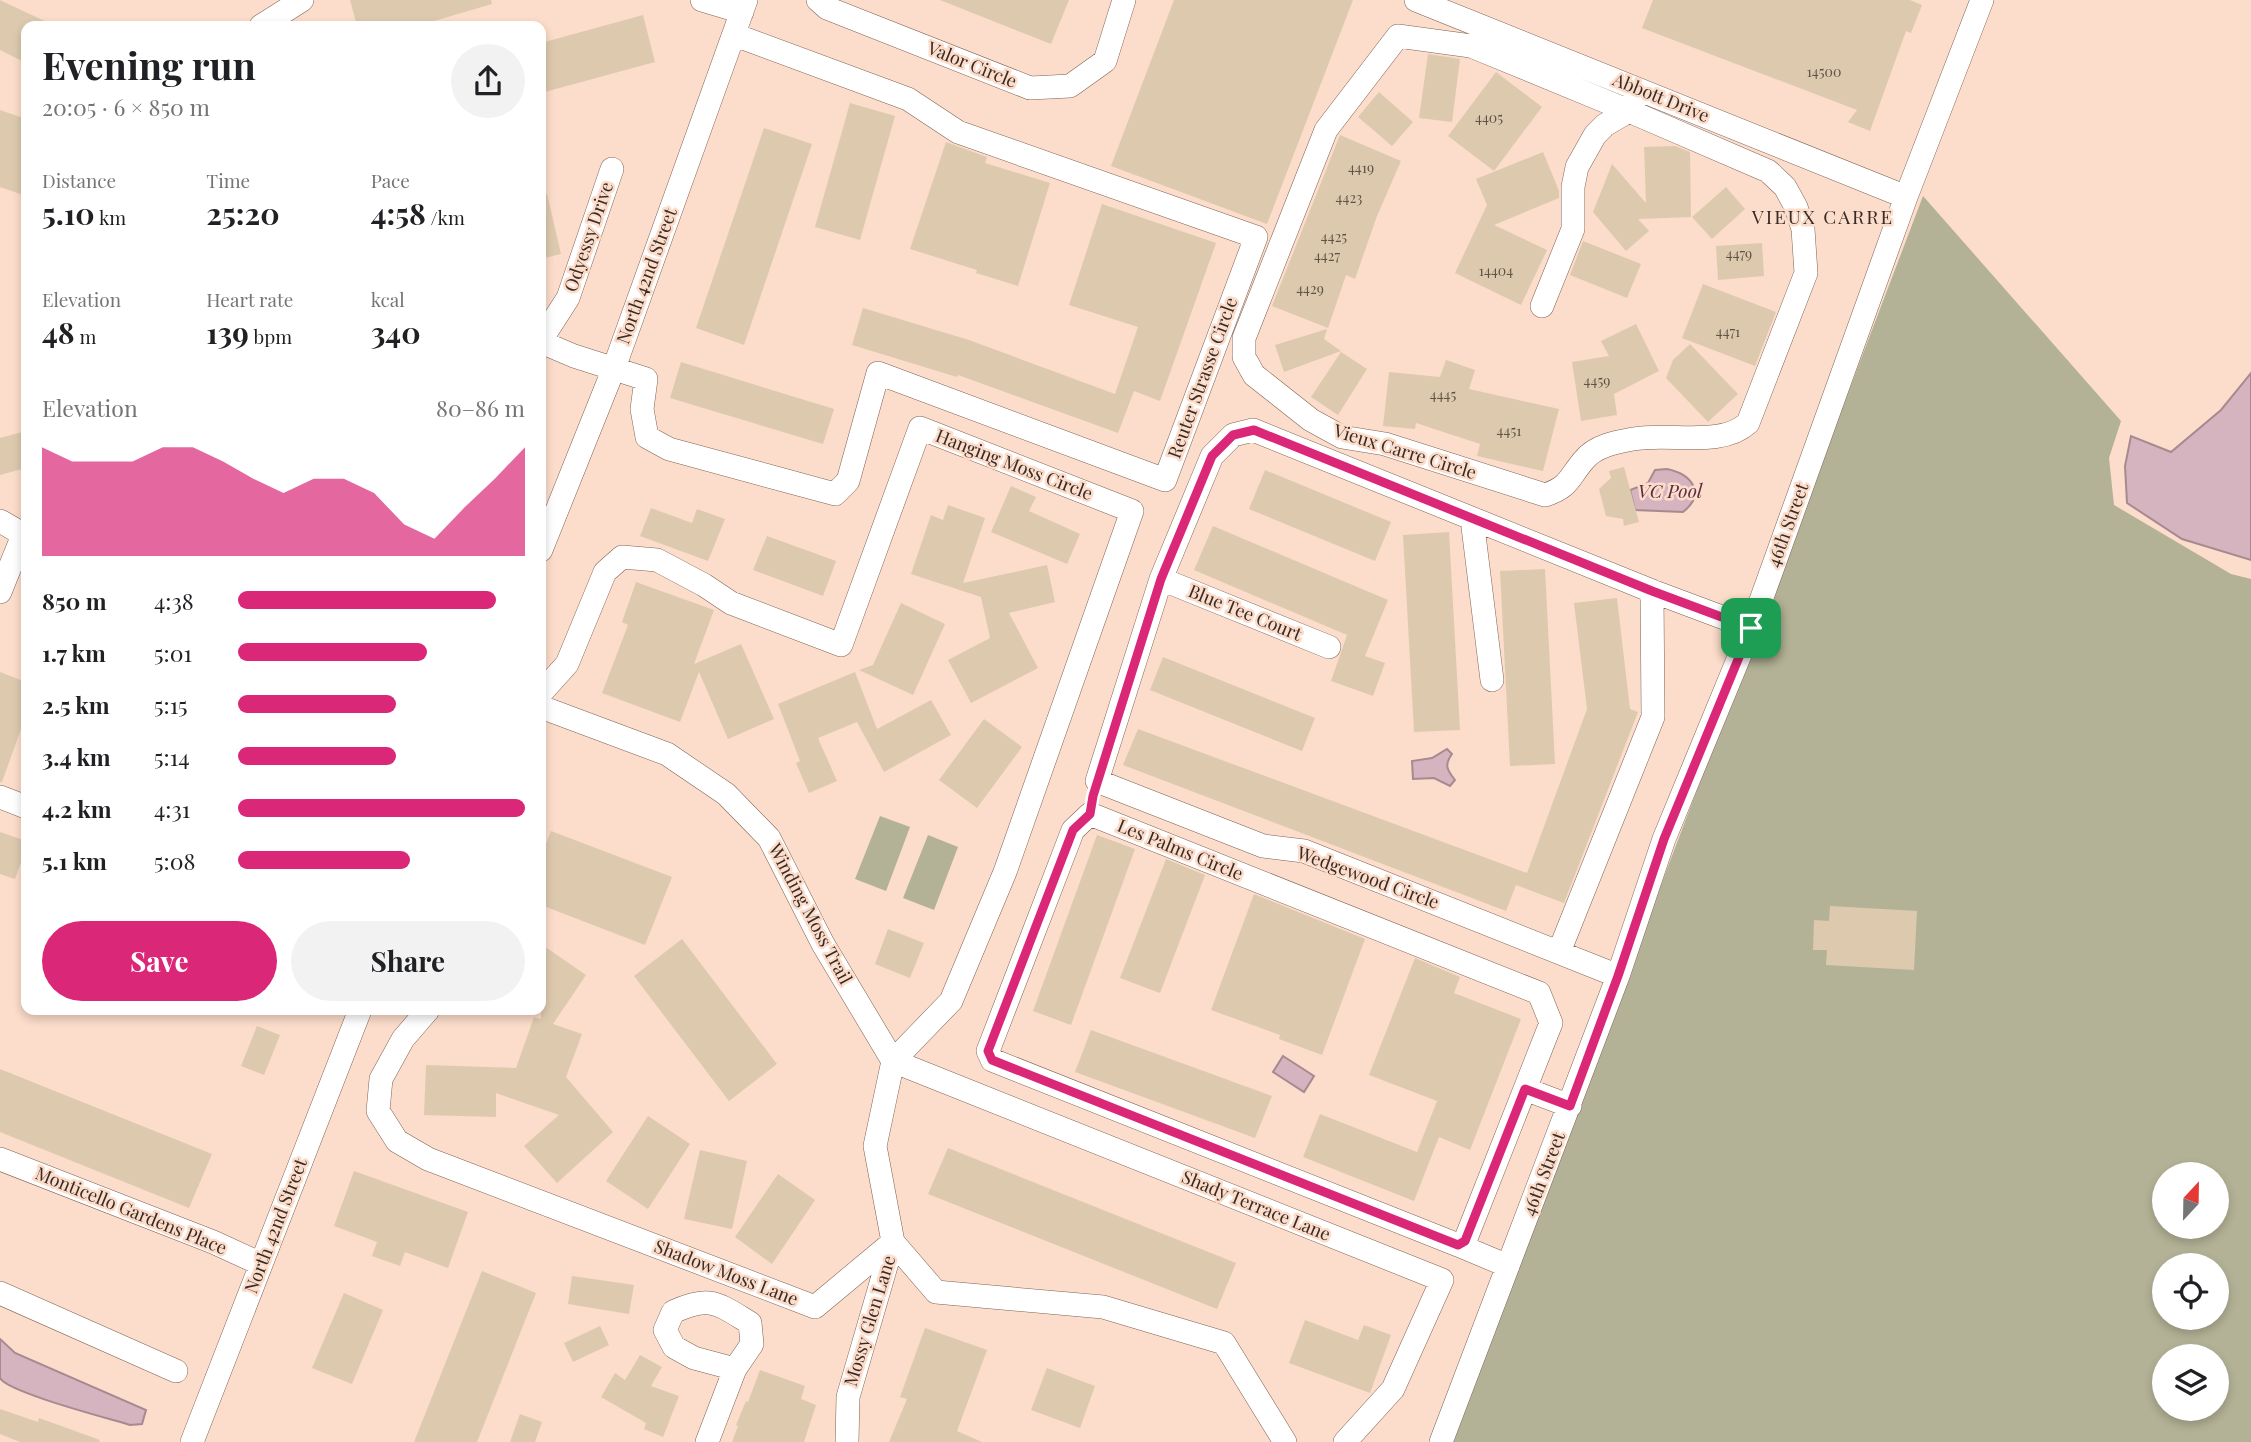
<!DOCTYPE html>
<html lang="en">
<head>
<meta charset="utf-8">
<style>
	:root { --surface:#fff; --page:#f2f2f2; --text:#202124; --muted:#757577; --accent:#db2777 }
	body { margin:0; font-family:"Playfair Display",serif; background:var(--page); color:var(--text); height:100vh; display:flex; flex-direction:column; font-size:26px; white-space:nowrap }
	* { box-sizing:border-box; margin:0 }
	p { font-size:23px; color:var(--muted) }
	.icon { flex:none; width:38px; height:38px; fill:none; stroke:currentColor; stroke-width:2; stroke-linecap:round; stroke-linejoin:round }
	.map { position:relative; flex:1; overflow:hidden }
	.panel { position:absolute; left:21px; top:21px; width:525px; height:994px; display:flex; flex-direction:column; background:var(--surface); border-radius:14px; box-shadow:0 4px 10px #0003 }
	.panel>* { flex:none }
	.needle { width:46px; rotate:22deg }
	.tools { position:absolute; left:2152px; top:1162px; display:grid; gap:14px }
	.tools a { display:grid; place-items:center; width:77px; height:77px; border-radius:50%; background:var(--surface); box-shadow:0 4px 10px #0003; font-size:35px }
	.pin { position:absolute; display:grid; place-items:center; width:60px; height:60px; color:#fff; margin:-30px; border-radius:14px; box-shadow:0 4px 10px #0006 }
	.round { display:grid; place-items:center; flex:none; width:74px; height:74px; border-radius:37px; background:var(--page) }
	.summary { display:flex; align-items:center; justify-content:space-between; height:119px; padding:0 21px }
	h1 { font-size:38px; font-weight:700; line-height:52px }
	.stats { display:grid; grid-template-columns:repeat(3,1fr); gap:10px; height:119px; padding:7px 21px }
	.stats div { display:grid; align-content:center }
	.stats b { font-size:30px; font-weight:700 }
	.stats small { font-size:19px; font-weight:400 }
	.stats p { font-size:19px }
	.chart { height:196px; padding:14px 21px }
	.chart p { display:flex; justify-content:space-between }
	.chart svg { width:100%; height:126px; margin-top:7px; fill:var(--accent); opacity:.7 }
	.primary-button { display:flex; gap:14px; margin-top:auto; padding:14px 21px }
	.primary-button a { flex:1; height:80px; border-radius:42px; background:var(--accent); color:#fff; font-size:28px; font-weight:700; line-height:80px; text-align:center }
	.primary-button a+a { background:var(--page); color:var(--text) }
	ul { padding:0 21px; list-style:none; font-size:23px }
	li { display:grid; grid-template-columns:112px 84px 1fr; align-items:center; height:52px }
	li i { height:18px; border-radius:9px; background:var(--accent) }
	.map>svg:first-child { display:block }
</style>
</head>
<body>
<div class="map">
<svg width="2251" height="1442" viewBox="0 0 2251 1442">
	<rect width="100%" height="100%" fill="#fcdcca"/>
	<path fill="#b3b296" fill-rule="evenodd" d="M1923 196 2121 421 2109 458 2114 505 2231 574 2251 579V1442H1449ZM2165 1174H2217V1227H2165ZM2165 1265H2217V1318H2165ZM2165 1356H2217V1409H2165Z
		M880 816 910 827 886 891 855 879Z
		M928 835 958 847 934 910 903 898Z"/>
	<path fill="#d5b3bf" stroke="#a68a90" stroke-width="2" d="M2251 373V560L2182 539 2127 503 2125 466 2131 436 2171 452 2221 410Z
		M1667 469C1691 474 1707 493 1683 512L1635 510 1630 490 1648 483 1655 470Z
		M1447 749 1452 754C1444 765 1447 770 1455 780L1450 786 1434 778 1413 779 1412 761 1432 758Z
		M1283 1056 1314 1076 1304 1092 1273 1072Z
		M0 1339 15 1353 146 1410 142 1424 130 1425C111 1419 6 1392 0 1378 0 1369 0 1350 0 1339Z"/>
	<path fill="#ddcaae" d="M0 0 55 26H26V63L0 50Z
		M350 0H491L492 4 417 26H357Z
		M940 0H1069L1051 44Z
		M1174 0H1353L1267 224 1111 166Z
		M1653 0H1910L1922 5 1911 33 1906 31 1870 131 1848 122 1857 110 1642 28Z
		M643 15 655 62 541 93V43Z
		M1428 54 1460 59 1452 122 1419 118Z
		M1496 72 1542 107 1494 171 1448 136Z
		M1379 92 1413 122 1392 146 1358 117Z
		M850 103 895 116 860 240 815 227Z
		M0 110 26 119V196L0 187Z
		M764 128 812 144 744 345 696 328Z
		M1340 135 1401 161 1377 216 1355 279 1346 275 1328 328 1272 306Z
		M946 142 987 157 985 163 1050 183 1018 286 976 273 977 270 910 249Z
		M1675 146 1690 152 1691 217 1638 219 1649 231 1626 251 1593 212 1612 164 1646 203 1644 147Z
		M1543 152 1559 191V198L1494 225 1547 250 1521 305 1455 273 1487 205 1476 179Z
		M1726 187 1745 209 1712 239 1692 217Z
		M547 194 561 254 541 259V195Z
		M1102 204 1216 243 1160 401 1134 391 1118 433 958 375 957 377 852 345 863 308 969 340 1115 394 1138 327 1069 305Z
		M1583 241 1641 264 1627 298 1570 275Z
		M1762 243 1764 276 1718 280 1716 246Z
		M1703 284 1776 312 1755 366 1682 338Z
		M1636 324 1659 371 1614 394 1617 415 1581 421 1572 362 1609 356 1601 341Z
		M1327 329 1324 339 1341 351 1284 372 1275 345Z
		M1690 344 1738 394 1708 422 1666 378 1673 360Z
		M1341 352 1367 369 1338 415 1311 397Z
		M1446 360 1475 370 1469 389 1559 409 1543 471 1477 456 1480 444 1416 423 1415 429 1383 426 1389 372 1440 377Z
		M681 362 834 409 823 444 670 398Z
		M26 431V468L0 475V438Z
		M1624 467 1639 522 1624 526 1623 519 1606 516 1599 489 1611 478 1609 471Z
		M1265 470 1391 522 1375 561 1249 509Z
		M1011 486 1036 497 1029 511 1080 534 1067 564 991 532Z
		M948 505 985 518 963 583 1047 565 1055 602 1009 613 1038 668 971 703 948 660 990 638 981 597 911 574 931 515 943 520Z
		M651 508 692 523 697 509 725 519 708 561 640 536Z
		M1213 526 1388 600 1365 656 1385 663 1373 696 1331 681 1347 635 1194 570Z
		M1449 532 1460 730 1414 732 1403 535Z
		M767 536 836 561 823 596 753 570Z
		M1545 569 1555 764 1510 766 1500 571Z
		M636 582 714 610 694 664 741 644 774 719 728 739 699 672 680 722 602 693 628 625 622 622Z
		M1617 598 1630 709 1638 712 1564 903 1516 885 1506 911 1123 765 1138 729 1527 873 1587 709 1574 603Z
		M901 603 945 624 913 695 859 670 873 665Z
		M1163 657 1315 718 1302 751 1150 690Z
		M0 672 26 682V715L2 782H0Z
		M855 672 877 729 931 700 951 735 884 772 857 722 818 738 837 781 809 793 796 763 800 761 778 704Z
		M984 719 1022 747 977 808 939 780Z
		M551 831 672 877 645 945 541 905V857Z
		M0 832 26 841V848L15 879 0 874Z
		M1097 835 1135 849 1071 1025 1033 1011Z
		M1166 859 1205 875 1160 993 1120 978Z
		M1254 894 1365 939 1322 1055 1279 1039 1280 1035 1211 1010Z
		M1830 906 1917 911 1914 970 1826 965 1827 950H1813L1814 920 1829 921Z
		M888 929 924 943 910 978 875 964Z
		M682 939 777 1064 729 1101 634 976Z
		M541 944 586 975 553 1024 582 1034 566 1077 613 1132 557 1183 524 1146 559 1115 496 1093V1117L424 1115 426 1065 516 1068 534 1017 541 1019Z
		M1415 958 1460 977 1454 993 1521 1019 1470 1150 1439 1137 1414 1201 1303 1157 1320 1114 1417 1152 1437 1101 1369 1075Z
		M257 1026 280 1035 264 1075 241 1066Z
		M1091 1030 1272 1096 1255 1138 1075 1072Z
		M0 1069 212 1154 189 1208 0 1132Z
		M648 1116 690 1144 648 1209 606 1181Z
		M948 1148 1236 1263 1217 1309 928 1194Z
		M700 1150 747 1161 732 1229 684 1219Z
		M354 1171 468 1212 448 1268 405 1252 400 1266 372 1256 377 1242 334 1226Z
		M778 1174 815 1200 772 1264 735 1237Z
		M482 1271 536 1293 477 1442H414Z
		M572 1276 634 1285 629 1314 568 1304Z
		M344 1293 383 1310 352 1384 312 1368Z
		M1305 1320 1358 1340 1364 1325 1391 1335 1370 1393 1289 1363Z
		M600 1326 609 1345 573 1362 564 1343Z
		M925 1328 987 1350 957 1431 982 1442H889L907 1399 900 1397Z
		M640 1355 662 1367 651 1386 679 1396 663 1437 644 1429 646 1423 601 1397 615 1373 625 1380Z
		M1047 1368 1095 1386 1080 1428 1031 1410Z
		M760 1370 805 1386 801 1399 816 1405 804 1442H732L738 1426 736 1425 746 1401 748 1402Z
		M0 1409 38 1422 39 1418 100 1440 99 1442H20L0 1434Z
		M520 1414 542 1422 535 1442H510Z"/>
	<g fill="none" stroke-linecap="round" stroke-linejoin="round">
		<defs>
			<path id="minor" d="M702 0 742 12
				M818 0 827 8 1030 88 1070 86 1105 61 1124 0
				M1416 0 1906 197
				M261 26 302 0
				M1398 36 1471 46 1629 111 1768 171 1785 187 1796 207 1803 229 1806 273 1748 423C1721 448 1669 432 1633 439 1616 442 1595 446 1584 460 1569 477 1570 487 1545 495L1385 444 1342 437 1311 420 1254 375 1244 357V338L1326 130Z
				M1542 306 1573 229V187L1577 167 1595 135 1605 125 1629 111 1633 101
				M541 340 568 298 612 169
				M541 342 574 356 646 379 642 409 647 437 669 449 835 494 848 481 878 373 1165 480 1256 237 958 132 908 99 735 35
				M1472 519 1492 680
				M0 521 26 536
				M541 550 614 368 746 0
				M1161 579 1329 647
				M0 592 23 535
				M541 693 567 664 605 572 622 557 657 560 704 585 731 603 841 645 920 428 1132 511 1005 872 951 1001 893 1061 1442 1280 1393 1389 1345 1442
				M541 707 667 754 726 794 769 838 823 944 893 1061 875 1146 893 1242 848 1397 847 1442
				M0 797 26 807
				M1090 814 1539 993 1551 1023 1465 1241 1458 1245 992 1060 988 1051 1073 830Z
				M1559 952 1653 717 1652 591
				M1618 976 1304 851 1263 846 1097 781 1161 579 1212 456 1233 435 1253 430 1652 591 1751 628
				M428 1010 403 1039 381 1079 378 1111 397 1141 428 1159 815 1307 893 1242
				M1525 1089 1570 1106
				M0 1159 213 1242 261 1264
				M893 1242 936 1292 1103 1307 1224 1343 1285 1442
				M1458 1245 1508 1266
				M0 1293 176 1371
				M192 1442 360 1010
				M707 1442 735 1369 752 1344 750 1323C717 1303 710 1295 673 1312L665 1330 674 1347 694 1358 735 1369
				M1441 1442 1618 976 1664 839 1751 628 1906 197 1982 0"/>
		</defs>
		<use href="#minor" stroke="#7f6353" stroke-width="24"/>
		<use href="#minor" stroke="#fff" stroke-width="23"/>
	</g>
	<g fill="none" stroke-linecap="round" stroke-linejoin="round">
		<defs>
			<path id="route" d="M1254 430 1652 591 1751 628 1664 839 1618 976 1570 1106 1525 1089 1465 1241 1458 1245 992 1060 988 1051 1073 830 1090 814 1093 796 1161 579 1212 456 1233 435Z"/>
		</defs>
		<use href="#route" stroke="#fff" stroke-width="14"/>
		<use href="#route" stroke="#db2777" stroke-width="9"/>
	</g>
	<g text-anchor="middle" stroke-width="5" stroke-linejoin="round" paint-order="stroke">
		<g font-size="14" fill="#605346">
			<text x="1824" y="77">14500</text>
			<text x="1489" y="123">4405</text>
			<text x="1361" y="173">4419</text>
			<text x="1349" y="203">4423</text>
			<text x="1334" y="242">4425</text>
			<text x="1739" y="259">4479</text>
			<text x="1327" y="261">4427</text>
			<text x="1496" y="276">14404</text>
			<text x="1310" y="294">4429</text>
			<text x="1728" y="337">4471</text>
			<text x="1597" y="386">4459</text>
			<text x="1443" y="400">4445</text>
			<text x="1509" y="436">4451</text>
		</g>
		<g font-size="18" fill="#372b24" stroke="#fcdcca">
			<text transform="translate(972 65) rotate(22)" y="6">Valor Circle</text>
			<text transform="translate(1661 98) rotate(22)" y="6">Abbott Drive</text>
			<text transform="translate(589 237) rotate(-71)" y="6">Odyessy Drive</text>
			<text transform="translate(647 276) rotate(-70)" y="6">North 42nd Street</text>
			<text transform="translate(1203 378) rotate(-70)" y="6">Reuter Strasse Circle</text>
			<text transform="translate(1405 452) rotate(17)" y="6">Vieux Carre Circle</text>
			<text transform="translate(1014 465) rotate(21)" y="6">Hanging Moss Circle</text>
			<text transform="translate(1788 525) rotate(-70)" y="6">46th Street</text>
			<text transform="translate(1245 613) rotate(22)" y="6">Blue Tee Court</text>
			<text transform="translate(1180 850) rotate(22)" y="6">Les Palms Circle</text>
			<text transform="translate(1368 878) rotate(20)" y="6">Wedgewood Circle</text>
			<text transform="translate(810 914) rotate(62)" y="6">Winding Moss Trail</text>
			<text transform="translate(1544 1174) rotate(-69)" y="6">46th Street</text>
			<text transform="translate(1256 1206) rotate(22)" y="6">Shady Terrace Lane</text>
			<text transform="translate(131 1211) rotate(22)" y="6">Monticello Gardens Place</text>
			<text transform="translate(276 1226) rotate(-69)" y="6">North 42nd Street</text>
			<text transform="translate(726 1273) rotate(21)" y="6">Shadow Moss Lane</text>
			<text transform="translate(870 1321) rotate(-73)" y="6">Mossy Glen Lane</text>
		</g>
		<g font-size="19" letter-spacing="2" fill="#372b24" stroke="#fcdcca">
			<text x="1823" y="224">VIEUX CARRE</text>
		</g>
		<g font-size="19" font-style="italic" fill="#5c2d41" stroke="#fcdcca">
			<text x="1670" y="498">VC Pool</text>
		</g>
	</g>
</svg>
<div class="tools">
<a><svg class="needle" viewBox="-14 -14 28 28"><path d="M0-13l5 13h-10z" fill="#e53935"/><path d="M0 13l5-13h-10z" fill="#757577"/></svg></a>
<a><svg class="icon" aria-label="locate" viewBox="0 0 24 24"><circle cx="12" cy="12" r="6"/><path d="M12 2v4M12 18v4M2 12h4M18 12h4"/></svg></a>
<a><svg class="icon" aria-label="layers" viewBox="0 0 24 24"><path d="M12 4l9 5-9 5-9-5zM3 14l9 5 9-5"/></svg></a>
</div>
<div class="pin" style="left:1751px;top:628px;background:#1e9e55"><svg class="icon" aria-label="arrive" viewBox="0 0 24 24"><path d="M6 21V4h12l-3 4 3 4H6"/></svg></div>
<section class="panel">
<div class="summary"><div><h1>Evening run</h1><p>20:05 · 6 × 850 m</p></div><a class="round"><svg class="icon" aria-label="share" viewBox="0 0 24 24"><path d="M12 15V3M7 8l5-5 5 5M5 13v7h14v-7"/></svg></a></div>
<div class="stats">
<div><p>Distance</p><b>5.10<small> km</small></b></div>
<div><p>Time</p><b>25:20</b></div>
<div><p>Pace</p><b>4:58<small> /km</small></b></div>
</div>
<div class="stats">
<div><p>Elevation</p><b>48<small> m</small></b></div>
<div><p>Heart rate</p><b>139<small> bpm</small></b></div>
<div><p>kcal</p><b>340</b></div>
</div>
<div class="chart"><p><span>Elevation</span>80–86 m</p>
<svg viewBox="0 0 160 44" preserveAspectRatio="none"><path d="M0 44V6L10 11L20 11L30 11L40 6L50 6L60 11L70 17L80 22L90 17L100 17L110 22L120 33L130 38L140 27L150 17L160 6V44z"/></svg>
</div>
<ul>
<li><b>850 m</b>4:38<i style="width:90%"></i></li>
<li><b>1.7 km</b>5:01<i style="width:66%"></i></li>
<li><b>2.5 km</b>5:15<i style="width:55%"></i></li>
<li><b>3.4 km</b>5:14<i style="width:55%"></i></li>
<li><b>4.2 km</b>4:31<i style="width:100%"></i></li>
<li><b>5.1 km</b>5:08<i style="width:60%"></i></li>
</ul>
<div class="primary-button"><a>Save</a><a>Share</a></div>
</section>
</div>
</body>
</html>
